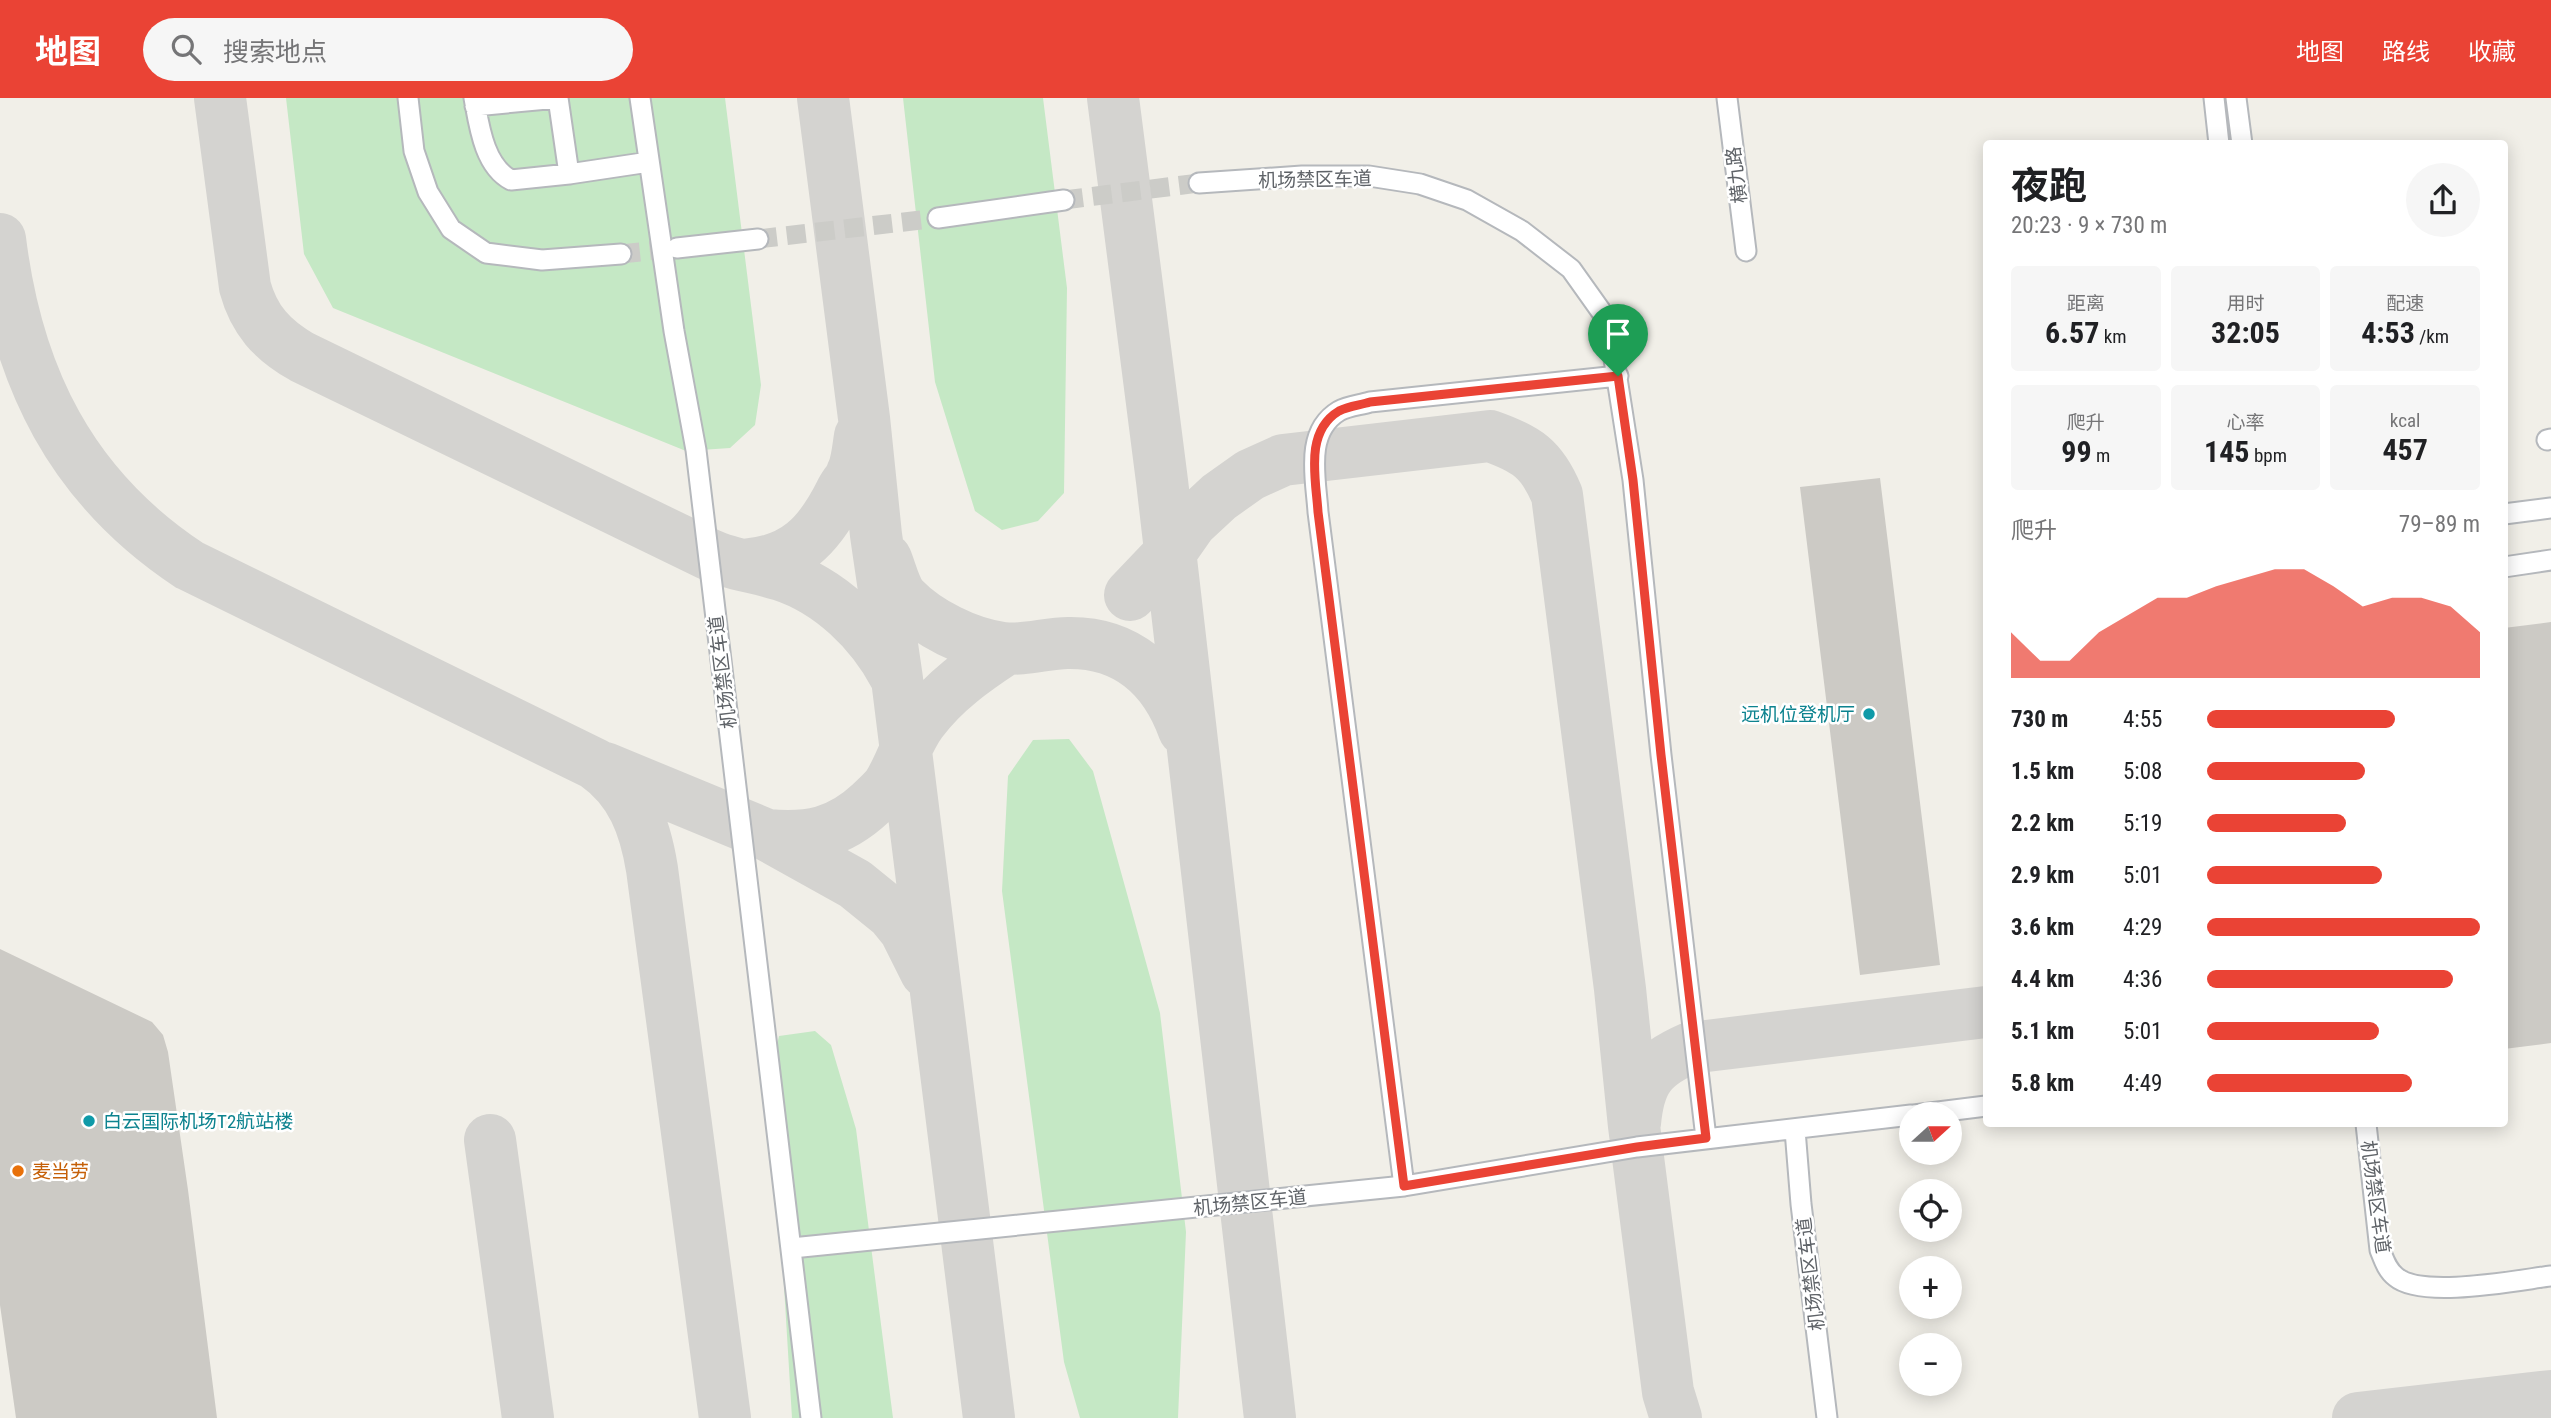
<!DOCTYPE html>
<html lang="zh">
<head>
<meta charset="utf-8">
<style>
	:root { --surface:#fff; --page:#f6f6f6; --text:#202124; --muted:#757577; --accent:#ea4335 }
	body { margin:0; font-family:"Roboto Condensed","Noto Sans SC",sans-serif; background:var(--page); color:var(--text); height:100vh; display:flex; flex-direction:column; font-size:26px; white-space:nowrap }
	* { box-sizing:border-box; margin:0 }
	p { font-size:23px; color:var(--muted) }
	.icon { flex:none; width:38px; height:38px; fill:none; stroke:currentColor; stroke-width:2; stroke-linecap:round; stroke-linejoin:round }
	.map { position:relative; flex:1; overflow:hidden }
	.details { position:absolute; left:1983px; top:42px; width:525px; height:987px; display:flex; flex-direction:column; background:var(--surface); border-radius:7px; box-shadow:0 4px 18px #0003 }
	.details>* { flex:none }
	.needle { width:46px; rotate:69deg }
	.buttons { position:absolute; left:1899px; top:1004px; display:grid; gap:14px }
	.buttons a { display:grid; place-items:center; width:63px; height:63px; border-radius:50%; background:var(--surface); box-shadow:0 4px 18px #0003; font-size:35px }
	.pin { position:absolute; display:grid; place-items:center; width:60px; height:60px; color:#fff; margin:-72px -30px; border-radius:50% 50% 50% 0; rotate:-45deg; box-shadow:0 0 7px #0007 }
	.pin .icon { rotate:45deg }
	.round { display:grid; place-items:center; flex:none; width:74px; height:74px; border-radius:37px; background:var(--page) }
	.headline { display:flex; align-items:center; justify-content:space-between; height:119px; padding:0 28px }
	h1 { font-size:38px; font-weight:700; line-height:52px }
	.stats { display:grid; grid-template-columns:repeat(3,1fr); gap:10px; height:119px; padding:7px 28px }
	.stats div { display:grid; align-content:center; border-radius:7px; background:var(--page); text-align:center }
	.stats b { font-size:30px; font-weight:700 }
	.stats small { font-size:19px; font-weight:400 }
	.stats p { font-size:19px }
	.chart { height:196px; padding:14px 28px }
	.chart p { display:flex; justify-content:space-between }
	.chart svg { width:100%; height:126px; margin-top:7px; fill:var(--accent); opacity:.7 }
	ul { padding:0 28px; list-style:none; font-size:23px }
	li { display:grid; grid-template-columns:112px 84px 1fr; align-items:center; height:52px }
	li i { height:18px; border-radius:9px; background:var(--accent) }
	header { display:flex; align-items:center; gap:42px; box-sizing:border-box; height:98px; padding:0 35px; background:var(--accent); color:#fff }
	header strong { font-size:33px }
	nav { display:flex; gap:38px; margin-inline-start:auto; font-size:24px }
	.search { width:490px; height:63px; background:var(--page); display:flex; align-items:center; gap:18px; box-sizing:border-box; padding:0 24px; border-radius:38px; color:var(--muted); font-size:26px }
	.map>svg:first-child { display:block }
</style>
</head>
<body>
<header>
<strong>地图</strong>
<div class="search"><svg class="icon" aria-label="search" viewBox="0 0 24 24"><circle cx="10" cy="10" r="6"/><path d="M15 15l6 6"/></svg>搜索地点</div>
<nav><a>地图</a><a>路线</a><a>收藏</a></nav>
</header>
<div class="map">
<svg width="2551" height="1320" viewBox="0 0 2551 1320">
	<rect width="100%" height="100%" fill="#f1efe8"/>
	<path fill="#c5e8c5" d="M286 0H725L761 287 755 327 730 350 686 353 333 210 304 156Z
		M903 0H1043L1067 190 1064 395 1038 423 1002 432 975 413 935 284Z
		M1069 641 1093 673 1160 915 1186 1134 1178 1320H1080L1064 1264 1002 793 1008 678 1033 642Z
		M815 933 831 947 856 1031 893 1320H792L771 973 779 938Z"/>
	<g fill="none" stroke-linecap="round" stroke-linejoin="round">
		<path stroke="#d4d3d0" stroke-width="52" d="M220 0 245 189C254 222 272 242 302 259L708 456C731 467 756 469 781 477 830 493 871 533 895 578
			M823 0 864 320 876 437 897 581 989 1320
			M1113 0 1162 383 1270 1320
			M0 141C17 279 71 389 189 467L595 666C632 692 645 728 652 771L725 1320
			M886 461C891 473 895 491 903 500 927 525 969 546 1003 550 1024 553 1047 545 1068 545 1127 544 1165 579 1184 632
			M744 467C795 463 819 438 841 394 844 387 850 382 852 375 857 365 858 350 860 338
			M1130 497 1170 455 1191 425 1219 399 1250 377 1283 362 1490 338C1527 351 1542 361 1557 397L1620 891 1634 1028 1668 1294 1676 1320
			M605 670 767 737 855 786 892 816 905 832 926 874
			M767 737C809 741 839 735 871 705 877 699 884 693 889 686 901 666 907 643 921 624 944 593 974 572 1006 551
			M1635 1025C1639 982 1651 967 1690 950L1986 914
			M490 1042 528 1320
			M2358 1320 2551 1298"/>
	</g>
	<path fill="#cccac5" d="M1880 380 1940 867 1860 877 1800 389Z
		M2551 524V945L2504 951V530Z
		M0 851 152 924 163 937 168 954 188 1092 217 1320H16L0 1207Z"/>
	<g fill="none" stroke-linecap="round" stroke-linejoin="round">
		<path stroke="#ccccc8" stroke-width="19" stroke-dasharray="19 10" stroke-linecap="butt" d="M1064 102 1199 85
			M758 141 938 120
			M621 156 676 150"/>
		<defs>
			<path id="minor" d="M408 0 414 53 428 94 451 131 486 155 542 162 621 156
				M474 0C479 27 484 68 511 82L569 76 649 64
				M640 0 674 233 696 352 811 1320
				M1727 0 1746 153
				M2214 0 2219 46
				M2236 0 2242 46
				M475 8 558 0 569 76
				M1199 85 1302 78H1369L1420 86 1467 102 1522 133 1571 171 1608 223 1633 382 1661 657 1706 1040
				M938 120 1064 102
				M677 150 758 141
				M2547 342 2551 341
				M2504 416 2551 410
				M2504 469 2551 462
				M1914 1017 1986 1008
				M2366 1026 2380 1152C2384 1162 2387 1172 2396 1179 2422 1201 2518 1182 2551 1178
				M1795 1032 1801 1106 1827 1320
				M1404 1088 1318 414C1316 381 1304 334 1339 313 1348 308 1361 307 1370 304L1618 278
				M792 1150 1404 1088 1637 1049 1911 1017"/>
		</defs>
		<use href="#minor" stroke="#b5b8bc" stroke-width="23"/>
		<use href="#minor" stroke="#fff" stroke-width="19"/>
	</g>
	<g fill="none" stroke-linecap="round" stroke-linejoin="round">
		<defs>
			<path id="route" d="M1618 278 1633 382 1661 657 1706 1040 1637 1049 1404 1088 1318 414C1316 381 1304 334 1339 313 1348 308 1361 307 1370 304Z"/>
		</defs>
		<use href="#route" stroke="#fff" stroke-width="14"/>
		<use href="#route" stroke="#ea4335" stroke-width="9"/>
	</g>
	<g fill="#0f9aa8" stroke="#fff" stroke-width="2.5">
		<circle cx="1869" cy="616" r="7"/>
		<circle cx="89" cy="1023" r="7"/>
	</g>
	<circle fill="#e8710a" stroke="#fff" stroke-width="2.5" cx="18" cy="1073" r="7"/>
	<g text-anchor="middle" stroke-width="5" stroke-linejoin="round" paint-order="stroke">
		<g font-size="19" fill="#5f6368" stroke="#fff">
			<text transform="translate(1736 77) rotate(-97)" y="7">横九路</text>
			<text transform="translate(1315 81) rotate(-1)" y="7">机场禁区车道</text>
			<text transform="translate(722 574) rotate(-97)" y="7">机场禁区车道</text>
			<text transform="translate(2376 1099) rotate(82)" y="7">机场禁区车道</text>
			<text transform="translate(1250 1104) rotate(-6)" y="7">机场禁区车道</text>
			<text transform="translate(1810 1176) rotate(-97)" y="7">机场禁区车道</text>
		</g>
		<g font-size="19" fill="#0d838f" stroke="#fff" text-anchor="end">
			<text x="1855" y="623">远机位登机厅</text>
			<text x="103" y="1030" text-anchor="start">白云国际机场T2航站楼</text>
		</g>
		<g font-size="19" fill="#c56008" stroke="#fff" text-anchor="start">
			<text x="32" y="1080">麦当劳</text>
		</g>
	</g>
</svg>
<div class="buttons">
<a><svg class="needle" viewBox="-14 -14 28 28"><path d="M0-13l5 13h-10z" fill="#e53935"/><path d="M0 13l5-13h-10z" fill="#757577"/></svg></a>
<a><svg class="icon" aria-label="locate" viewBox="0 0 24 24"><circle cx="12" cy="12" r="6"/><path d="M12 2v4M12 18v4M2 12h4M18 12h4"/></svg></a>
<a>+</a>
<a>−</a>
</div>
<div class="pin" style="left:1618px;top:278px;background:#1e9e55"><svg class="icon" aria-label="arrive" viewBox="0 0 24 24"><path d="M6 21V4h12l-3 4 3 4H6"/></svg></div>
<section class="details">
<div class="headline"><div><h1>夜跑</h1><p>20:23 · 9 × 730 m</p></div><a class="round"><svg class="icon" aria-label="share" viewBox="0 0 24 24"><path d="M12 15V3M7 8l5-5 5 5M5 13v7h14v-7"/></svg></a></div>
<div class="stats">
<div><p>距离</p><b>6.57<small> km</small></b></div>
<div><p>用时</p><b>32:05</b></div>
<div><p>配速</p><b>4:53<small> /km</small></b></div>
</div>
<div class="stats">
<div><p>爬升</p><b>99<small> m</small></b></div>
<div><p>心率</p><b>145<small> bpm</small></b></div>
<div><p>kcal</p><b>457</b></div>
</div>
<div class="chart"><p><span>爬升</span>79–89 m</p>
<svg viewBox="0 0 160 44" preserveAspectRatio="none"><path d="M0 44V28L10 38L20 38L30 28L40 22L50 16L60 16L70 12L80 9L90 6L100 6L110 12L120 19L130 16L140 16L150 19L160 28V44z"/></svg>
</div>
<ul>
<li><b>730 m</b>4:55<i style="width:69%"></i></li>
<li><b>1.5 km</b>5:08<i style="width:58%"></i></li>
<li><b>2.2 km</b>5:19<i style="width:51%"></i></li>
<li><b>2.9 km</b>5:01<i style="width:64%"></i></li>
<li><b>3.6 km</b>4:29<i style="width:100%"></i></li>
<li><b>4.4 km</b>4:36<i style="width:90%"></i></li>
<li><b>5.1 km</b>5:01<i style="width:63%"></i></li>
<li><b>5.8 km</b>4:49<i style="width:75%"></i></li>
</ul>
</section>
</div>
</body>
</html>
